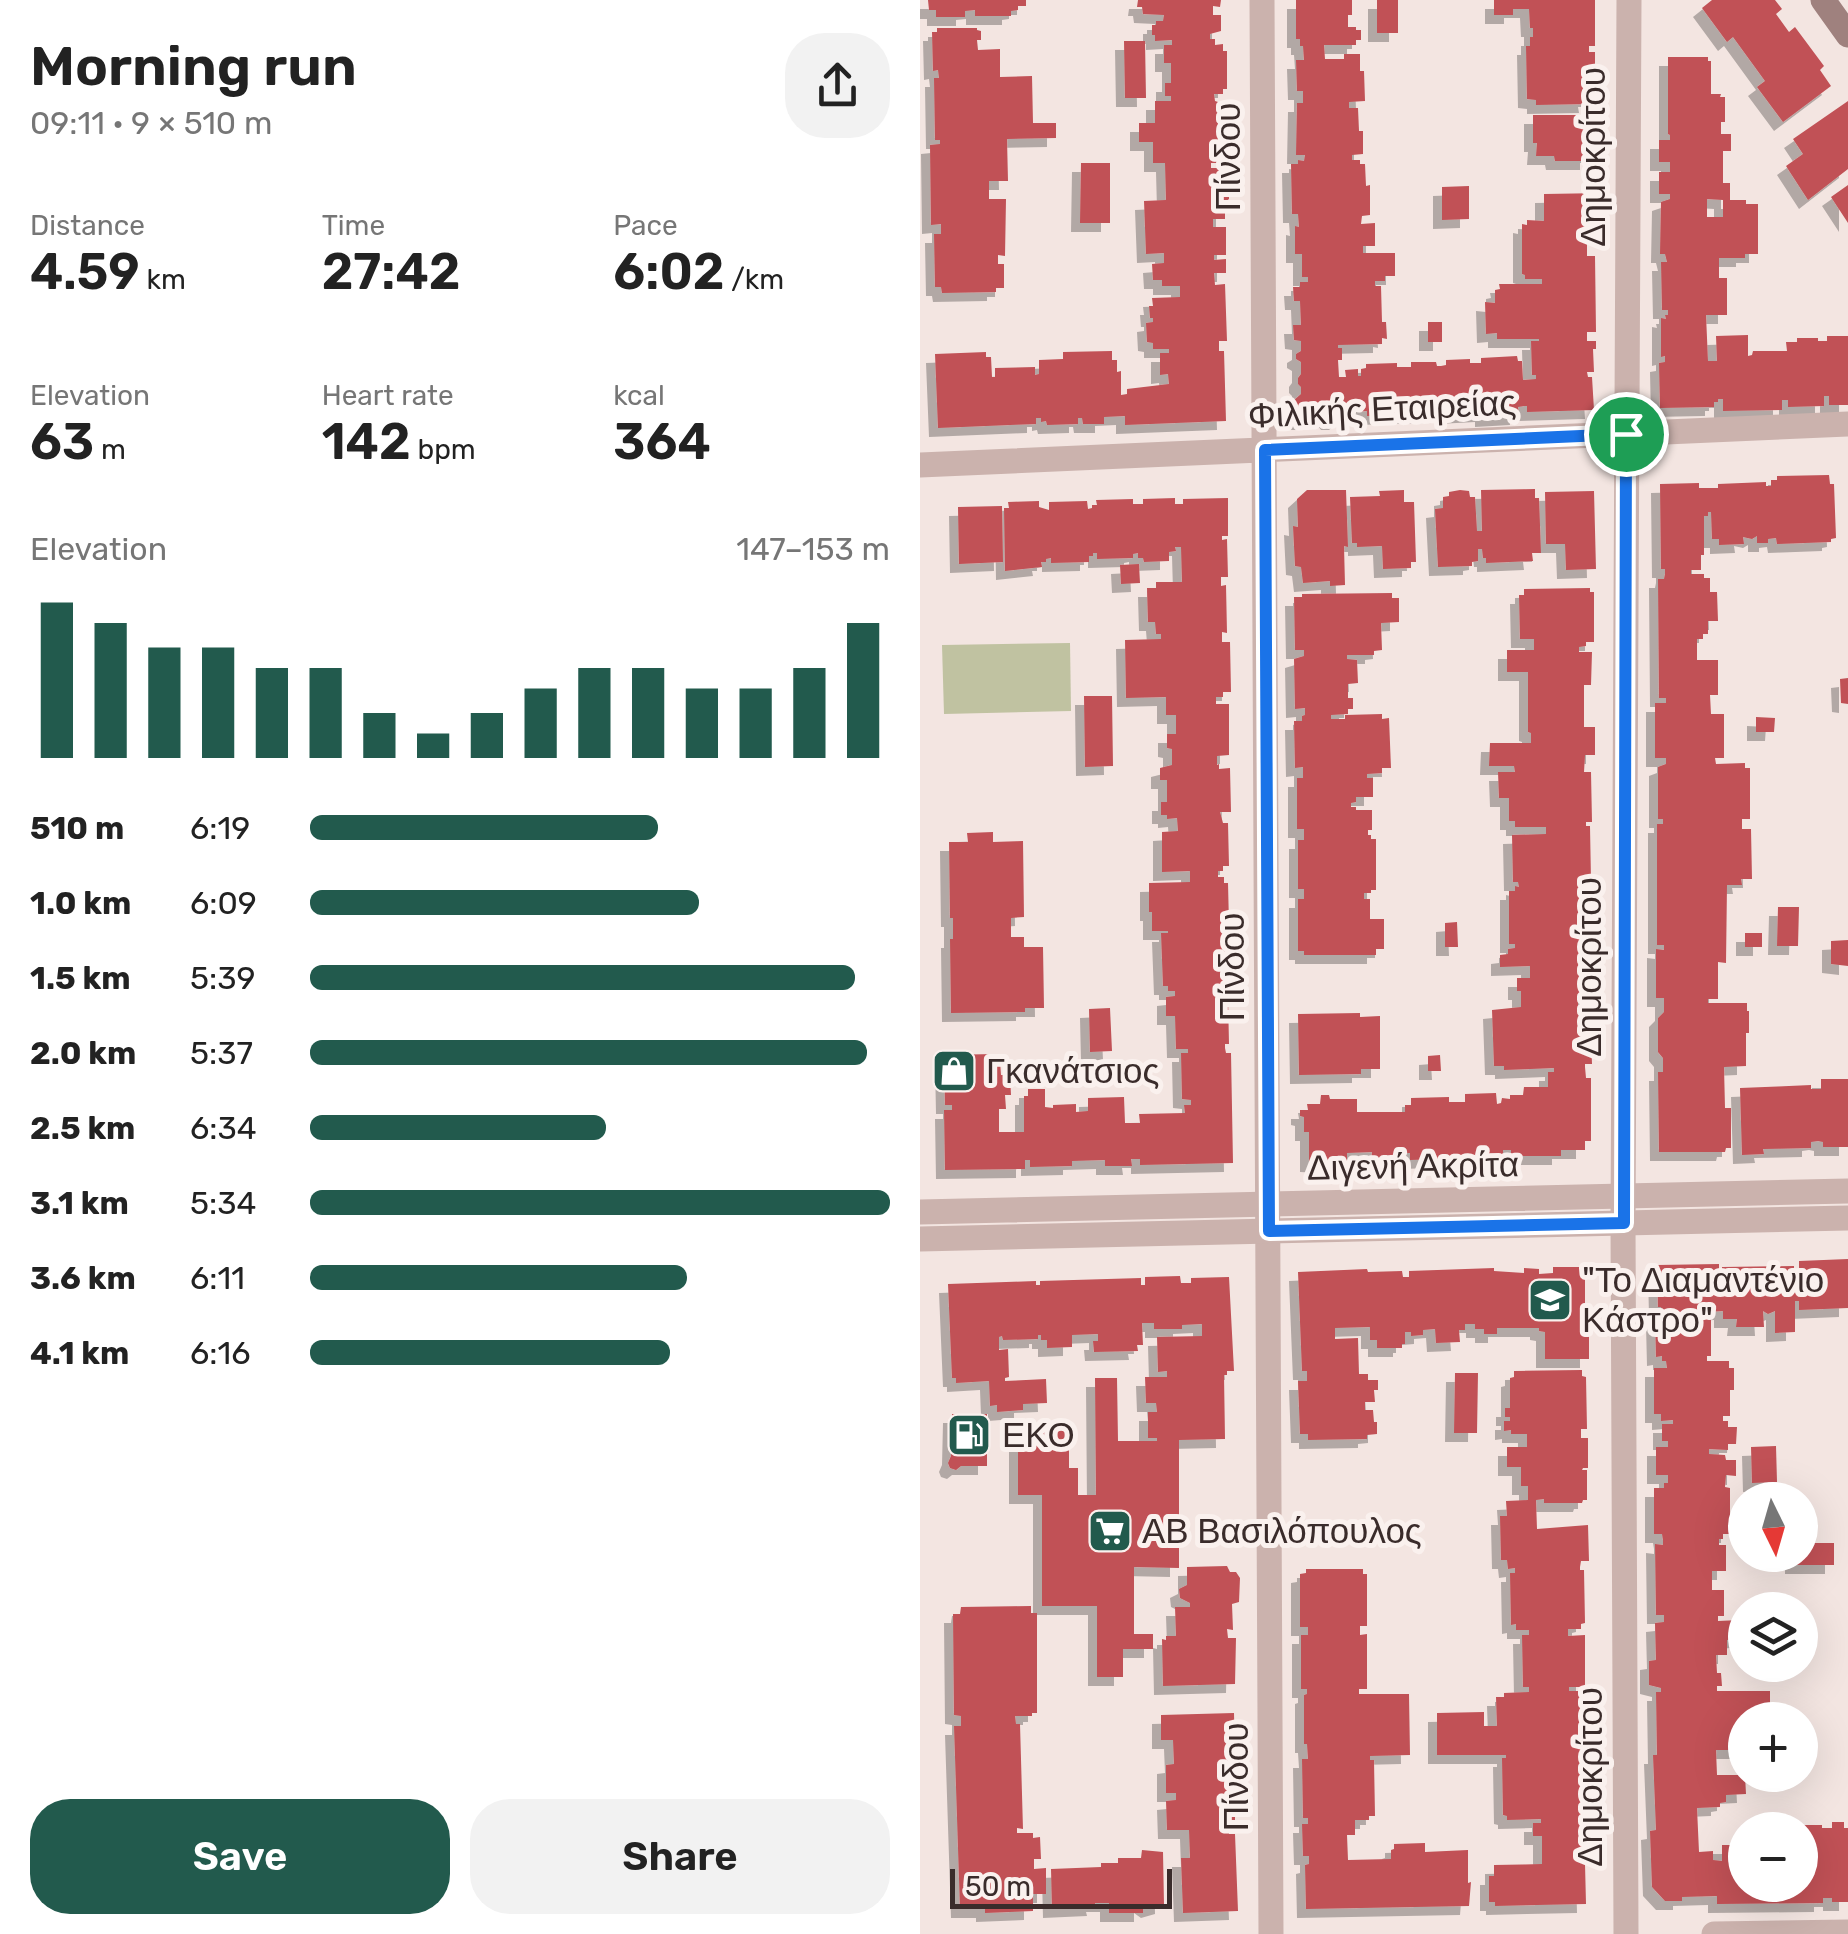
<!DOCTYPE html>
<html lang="en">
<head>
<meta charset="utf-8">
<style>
	:root { --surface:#fff; --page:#f2f2f2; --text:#222; --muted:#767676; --accent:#225a4d }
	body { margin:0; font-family:Rubik,sans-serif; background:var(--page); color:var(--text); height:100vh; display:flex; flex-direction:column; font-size:38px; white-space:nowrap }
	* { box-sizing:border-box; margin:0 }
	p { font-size:32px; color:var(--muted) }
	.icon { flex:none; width:55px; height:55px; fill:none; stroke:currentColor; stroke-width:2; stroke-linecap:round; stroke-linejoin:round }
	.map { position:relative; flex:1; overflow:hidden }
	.sheet { display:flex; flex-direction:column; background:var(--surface); width:920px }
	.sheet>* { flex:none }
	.needle { width:65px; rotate:175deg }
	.buttons { position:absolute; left:808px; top:1482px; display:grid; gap:20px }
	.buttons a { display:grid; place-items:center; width:90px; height:90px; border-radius:50%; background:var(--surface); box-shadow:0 10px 40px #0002; font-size:50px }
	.scale { position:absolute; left:30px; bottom:25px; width:222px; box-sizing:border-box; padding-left:10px; border:5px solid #3a2c2b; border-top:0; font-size:28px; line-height:35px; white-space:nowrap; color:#3a2c2b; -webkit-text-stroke:8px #faf1ee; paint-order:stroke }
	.pin { position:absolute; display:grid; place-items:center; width:85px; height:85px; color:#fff; margin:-42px; border:5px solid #fff; border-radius:50%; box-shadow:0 2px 10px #0007 }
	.round { display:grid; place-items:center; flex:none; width:105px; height:105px; border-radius:40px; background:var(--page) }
	.head { display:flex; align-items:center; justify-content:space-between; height:170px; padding:0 30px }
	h1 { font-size:55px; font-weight:600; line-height:75px }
	.metrics { display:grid; grid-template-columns:repeat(3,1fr); gap:15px; height:170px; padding:10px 30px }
	.metrics div { display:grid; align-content:center }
	.metrics b { font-size:50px; font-weight:600 }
	.metrics small { font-size:28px; font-weight:400 }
	.metrics p { font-size:28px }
	.chart { height:280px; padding:20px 30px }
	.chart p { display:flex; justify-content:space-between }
	.chart svg { width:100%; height:180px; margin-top:10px; stroke:var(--accent); stroke-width:6 }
	.action { display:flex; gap:20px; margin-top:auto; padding:20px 30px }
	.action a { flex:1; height:115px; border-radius:40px; background:var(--accent); color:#fff; font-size:40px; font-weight:600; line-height:115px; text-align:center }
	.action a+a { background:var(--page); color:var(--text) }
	ul { padding:0 30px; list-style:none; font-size:32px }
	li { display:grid; grid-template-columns:160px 120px 1fr; align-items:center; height:75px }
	li i { height:25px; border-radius:12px; background:var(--accent) }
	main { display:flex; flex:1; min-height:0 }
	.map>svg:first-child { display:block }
</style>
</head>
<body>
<main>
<section class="sheet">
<div class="head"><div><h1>Morning run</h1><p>09:11 · 9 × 510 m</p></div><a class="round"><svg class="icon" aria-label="share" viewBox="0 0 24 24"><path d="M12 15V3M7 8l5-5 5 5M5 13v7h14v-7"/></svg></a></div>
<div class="metrics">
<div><p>Distance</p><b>4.59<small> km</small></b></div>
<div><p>Time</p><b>27:42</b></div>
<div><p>Pace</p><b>6:02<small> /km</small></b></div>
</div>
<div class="metrics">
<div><p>Elevation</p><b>63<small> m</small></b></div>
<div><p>Heart rate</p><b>142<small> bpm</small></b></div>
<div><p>kcal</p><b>364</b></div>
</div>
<div class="chart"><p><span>Elevation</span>147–153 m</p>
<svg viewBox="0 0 160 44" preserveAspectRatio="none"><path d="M5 44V6M15 44V11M25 44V17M35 44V17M45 44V22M55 44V22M65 44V33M75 44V38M85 44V33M95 44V27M105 44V22M115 44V22M125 44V27M135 44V27M145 44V22M155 44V11"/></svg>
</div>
<ul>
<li><b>510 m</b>6:19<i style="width:60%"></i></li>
<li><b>1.0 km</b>6:09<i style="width:67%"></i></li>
<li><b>1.5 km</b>5:39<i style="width:94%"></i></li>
<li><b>2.0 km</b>5:37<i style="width:96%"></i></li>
<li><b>2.5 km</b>6:34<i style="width:51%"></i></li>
<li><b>3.1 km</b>5:34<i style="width:100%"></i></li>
<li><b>3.6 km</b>6:11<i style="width:65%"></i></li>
<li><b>4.1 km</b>6:16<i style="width:62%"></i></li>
</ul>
<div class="action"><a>Save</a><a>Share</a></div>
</section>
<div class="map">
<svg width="928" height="1934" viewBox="0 0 928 1934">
	<defs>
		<filter id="shadow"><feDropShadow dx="-9" dy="9" stdDeviation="0" flood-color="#0004"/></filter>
	</defs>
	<rect width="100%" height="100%" fill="#f3e5e1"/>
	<path fill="#c0c2a1" d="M150 643 151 711 24 714 22 645Z"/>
	<path fill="#c15156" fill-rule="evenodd" filter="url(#shadow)" d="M8 0H106V6H98V10L91 11V16H55V10L45 11V17H16V10H9Z
		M218 0H301L300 7 293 6V15H301V31L290 34V39H295V45L303 44V51H307V89H303V94H294L295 101 298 102V163H291V168H304V188L309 190V199L305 202V219H293V227H306V255H294V260L306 259V273H294L295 285 305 284 307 341H299V351H304L306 421 205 425V416L184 417V424H163L162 418H158V424L127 425 126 421 121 422V418H116V424L18 428 15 354 66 352V357H71L72 377H75V368L115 367V375L119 374V360L143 359V352L192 351V360H197V372L201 371V395L207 394V389L249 384 248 374 240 375V353H249V349H233V343L227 342 226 323 233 322V318H230L229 306H233L232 298 260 297V286H242V280H233L232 264 244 263V253L226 254 224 201 246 200 245 163H233V142H219V123H235V101H251V96H245V83H251V63H244V45H252V40L235 41V35H232V25H236V21H243L244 15 223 14 222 7H217Z
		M376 0H432V15H428V27H436V30H441V40H436V45H404L405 59H424V54H440V71H444L445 101 429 102V108H438L439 131H443V154L432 155V160H440V164H445L446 186 450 185V215L442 216 441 224 455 223V246H443V253H475V276H465V281H455V286H461L462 322H466L467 339 462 338V344L418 345V348H422V360H418L419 377H426L425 370 438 369V376H441V369L446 368V364L477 363V367H491V362H516L517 366H521L526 365V360L550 359V363H561V358L597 356 598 361H602L603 380 616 379V375H612L611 341H619V339H577V333L566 334 565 302 575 303V290L580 289 579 284H622V279H605V275L602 274V224L607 225V220L624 221V194L684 193V220H676V243H667V256H675L676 332H667V341H676V349H673L674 372H667L668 377H672L674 410 607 412V406H604L598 407 599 416 564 418V413L527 415V408H519V414L447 416V411L424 412V415L418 421H410L403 412 398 413 392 421H374L373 401 381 394V387L378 384V378L381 374V362L376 359V354L381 351V341L374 340 373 325H381L380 301H374L373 287H380V282H388V277H382V254H375V226L379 227 378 214H372L371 164H378V160L384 161 385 155H376L377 103H383V91H377L376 60H384L383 46H380V39H376Z
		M457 0H478V33H457Z
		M574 0H675V46H669V52H675V98H667L668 104 616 105V100L607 99 606 46H610V37H613V28H610L609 9H593V15H574Z
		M792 0H855L862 9 856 14 869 32 875 27 904 66 900 70 911 86 863 122 837 87 845 81 813 37 807 42 782 8Z
		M17 28H57V30L61 31V40H57L58 50 80 49V77L112 76 113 123H136V138L87 139 88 181H69V199H86L85 256 78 255V264H84V288H76V292L22 293 21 287H15L14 234H21V224L11 225 10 145 20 144V140H15L14 78H19L18 70 13 71 12 32H17Z
		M204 41H225L226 98H205Z
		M748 57H788V61H791V94H801L800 97H805V122H801V134H811V151H803V183H810V200H826V204H838V254H825V258H799V278H807V315H786L788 361H797L796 336 828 335V356L832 355 833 351H867L866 342H877V338H898V341H907V336H928V405H909V396H904V406L868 407V400H862V410L803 411V399H798V402H794V407L740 408 739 363 745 362V356L741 357V318L746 319 745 315H748V310H742L741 262H747L745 254H740L741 202 750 199V194H739V172H750V162H739V140H750V135L748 134ZM787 199 803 200V217H787Z
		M928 101V169L888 200 866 166 883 154 873 139Z
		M613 115H672V154H669V161H635L634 156H616L617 143H613Z
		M161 163H190V223H160Z
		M928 185V223L911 197Z
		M549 186V219L522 220V187Z
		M508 322H522V342H508Z
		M909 475 910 484H914L916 538 911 539V542L857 544 856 538 848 539V543H837V536L832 539 823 537 824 544 799 545V539H792L791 512H788V516H784V555H781V570H771V574H784V578H790V592H797L798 621H788V634H783V639H777V660H798V695H790L791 714H804V758H795L796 764 825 763V768H830V819H822V829H831L832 879H821L822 885H807L806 963 798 962V999H788V1003H827V1011H829V1033H826V1066L804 1067 805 1108H811V1148H806L805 1152H739L738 1072H743V1058L738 1052V1018L744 1012V998H736V949L744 950V945H737V824H743V819H738V767L746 764V758H735V703H746V698H739L738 579H744L745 574V569H741L740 484 779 483V488H798V484L846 482V486H851V480H857V476Z
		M615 489V498H619L621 553H612L613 561 566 563V558H563L562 549H558V561L552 562V566L518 567 515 509 523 508V497L529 496V492L540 490 549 491 550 497H555L557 531H562L561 490Z
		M387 490H426L428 547 424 546 425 585 410 586V581L383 583 381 567 375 566 373 526 378 527 377 499Z
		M484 490V502H494L496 562H491V568L463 569 462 546 437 547V543H432L430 497 460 496 459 491Z
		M674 491 676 569 646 570 645 544H626L625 492Z
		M255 498V504H263V499L308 498V536H302V540L307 539 308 577H301V586L306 585 307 633 302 632V642H310L311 692H303V697H296V704H309V755L297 756V765L299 764V769L310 768 311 812H300L303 823H308L309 866H303V871H298V877H304V883H308L309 924H304V933H309L310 985H305V997H308L309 1044H305V1048L306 1053H311L313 1163 220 1165V1159H211L212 1166H185V1160L152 1161V1166L110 1167V1160H105V1169L25 1170 24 1110H32V1105H25L24 1055 75 1054V1061H80L81 1075H90L91 1095H85L86 1109H79V1132H104V1096H108V1089H125V1107L133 1108V1105L156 1104V1112L168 1111V1098L204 1097 205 1123H220L219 1114 265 1113 264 1105H271V1100L262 1099 261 1053H268V1049H256L255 1016H246V997L255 996V991H248V986H243L241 933H248V931H232V912H229V883L270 882V871L242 872V832L258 831 257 818 247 819V815H241V802H247V780H240V768L252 765V749L247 748V734H256V715H246V697L206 698 205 640 241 639V634H236L235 622H228L227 588H236V582H262L261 547H255L256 551 249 552V561L224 562 223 558H218V553L213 554V558L177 559V553H173V556H169V562L131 563V558L126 559V562H121L122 567 85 571 84 508H89L88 502 119 501V507L129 510V502L167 501 168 509 172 508V505H177L176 500 213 499V504H223V499Z
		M82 506 83 562 39 564 38 507Z
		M219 564 220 583 201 584 200 565Z
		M670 588V592H674V642H666V646L659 647V652H672L671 685H664V727H675V755H665L664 772H671L672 822H666V826H670L671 881H664V890L672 891V942H666V947L658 948V952H665V964H658L659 970 670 969 671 1002H658V1006H666V1012L670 1011 672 1064H665V1067L666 1078H671V1141H665V1150H641V1156H591V1150H583V1157L490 1160V1153H478V1161L451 1164 452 1152 427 1153V1165L389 1163V1132H384V1117L380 1116V1110H388L387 1104H400L401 1095H409L410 1099H437V1112H485V1105H491V1098L529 1097V1102H545V1094L576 1093 577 1104 581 1103 582 1098 590 1099V1095H603L604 1087H628V1072H634V1068L584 1070V1066H574L572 1010 601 1007V991H597V978H610V966L580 967V955L588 954V949L595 948V944H589V891H595V886L599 887 598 882H593L592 835 626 834V827H595V821H589V798H579L578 772H595L594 766H569L570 743H611V733L608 732V672H587V650H614V639H600L599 595H604V589Z
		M472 593V598H479V622L461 623 462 650 454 651V655H427V659L437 660 438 683 428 684V698H433V709H428V714L411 715V719H425V715L462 714V719L469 718 471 768H462V773L447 774V778H453V797H436V802L431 803V807H436V810H452V830H448V835H451V839H456V890H451V893H444V899H450V919H464V949H456V955H384V951H378V899H384V889H378V840H384V829H377V778H383V767L375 768 374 721H382V716L385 715V708L375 709 374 659 384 656V650H375L374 597H382V594Z
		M928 678V704L921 703 920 679Z
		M164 696H192L193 766 165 767Z
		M836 717 855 718 854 732H836Z
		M73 832V842L103 841 104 917 91 918V937H104V947H123L124 1008H105V1012L31 1013 30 939H33V918H30L29 842H48L47 833Z
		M858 907H879L878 946H857Z
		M537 922 538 947H525V923Z
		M825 933H842V947H825Z
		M928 940V966L911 964V941Z
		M190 1008 192 1051 170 1052 169 1009Z
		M440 1013V1017L460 1016V1069H441V1074L379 1075 378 1014Z
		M520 1055 521 1071H508V1056Z
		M901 1079H928V1147H903V1142L898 1141 891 1142V1148L843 1149 844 1154 822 1155 820 1088 891 1085V1089H901Z
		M928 1259V1308L879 1310V1301H875V1332L855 1333V1311L848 1314 843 1311 844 1327H816L817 1319H803V1311L786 1312V1316H791V1356H787V1361H809V1368H814V1390H810V1416H803V1421H808V1427H817L816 1444H808V1450L789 1449V1454L805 1455 806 1460H816V1476L806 1475 805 1487 810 1488V1534H803V1539H799V1545H806V1571H792V1590H804V1616H798V1621L820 1620V1639L807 1640V1655H796L797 1673H801L802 1686H797V1691H850V1720H825V1750H796L797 1775H825L826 1794 806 1795V1802L800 1803V1807L777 1808 779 1852 793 1851V1860L802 1861V1845H821V1848H825V1885H880V1830H876V1825H902V1828H912V1822H924V1828H928V1902H912V1898H903V1903L797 1904V1896L762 1897V1901H745L732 1887 730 1831 736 1830 733 1755H737L736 1692H741V1688L729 1685V1661L736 1660 735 1623 744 1622V1615H736L735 1544 743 1545V1540L742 1534H734V1488H744V1483H748V1475H736V1447H748V1441H742V1424H753V1420L741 1421V1414H734V1368H747L746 1361H742V1356L736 1357 735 1316H742V1312L741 1307H738L737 1265 799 1264V1271L802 1270V1267L874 1266V1272H879V1261Z
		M633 1267H665V1305H669V1359H625V1332L619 1331V1328H577V1334H564V1329H555V1324H545V1330H539L540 1342 516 1343 515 1329 503 1330V1335L491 1336V1332H485V1344H482V1348H457V1340H450V1327L415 1328V1339L438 1338 439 1374H448V1380H458V1390H454L455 1402H445V1410H453L454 1422H457V1434L447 1435V1439L388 1440V1434H380L378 1381H387V1371H382L378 1272 447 1269 448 1272 482 1271 483 1277H489V1271L574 1268V1271L604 1273V1268L619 1269V1274L633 1273Z
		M260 1276 261 1283H271V1278L309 1277 314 1371H307V1375H304L305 1439 259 1440V1568L214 1567V1634H233V1649H203V1677H177V1606H122V1495H98V1431L149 1430V1468H158V1495H176L175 1378H197L198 1441H237V1438H228V1412H237L236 1403H226L225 1377H247V1371L238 1372 237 1337 282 1336V1324L262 1325V1329H234V1323H222L223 1345H217L218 1351 174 1352 173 1341H178V1334L152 1335V1347L127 1348V1340H121V1335H118V1339L83 1340 82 1336 79 1337V1350L88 1349 89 1377 85 1378V1381L126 1379 127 1403 103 1404V1410L77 1412V1405L70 1406 69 1381 36 1383V1378H32L28 1284 116 1281V1285H120V1281L221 1278V1285H225V1277Z
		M662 1370V1376L666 1377 667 1429H661V1438H668V1468H663L662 1470H667V1500H663L662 1503H624V1499L616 1500 617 1529 668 1525 669 1561H661L660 1567V1570H664L665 1623 661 1624V1629H648V1636L665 1635V1687H649V1691H661V1696H666V1729H662V1754H666L667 1818H662V1823H664L666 1904 575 1906V1902H569V1876H574V1865L622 1864V1836H613V1823H621V1819L587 1820V1816L583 1815 582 1758H586V1755H517V1713L564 1712V1726H577L576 1697H584V1693L609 1692V1687H603L602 1635H609V1630H596V1624L591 1625 590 1573H595V1568L588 1569 587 1560H581L580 1516H587L586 1501 608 1500V1486H601V1467H587V1447H607V1434H591V1430L584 1431V1421H590V1417H585V1408H590V1378L594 1377V1371Z
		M535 1373H558L557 1433H534Z
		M32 1414H67V1466H41L36 1470 30 1468 28 1463 31 1456Z
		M856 1446 857 1482 832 1483 831 1447Z
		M880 1543H914V1565H874V1555H880Z
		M307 1566 310 1572H316L320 1578 319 1602 312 1604 313 1630 307 1629 308 1638H316L315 1684 243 1686 242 1639 246 1640V1636H256L255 1607H270V1603L260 1598 259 1589 267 1585V1567Z
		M386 1569H443V1574H447V1626H440V1635L447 1634V1689H439V1694H489L490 1755 450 1756V1760H454L455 1816H449V1820H435V1835H427L428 1860 471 1859V1850L474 1849V1844L505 1843V1852L548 1850V1883L551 1882 549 1906 386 1909 385 1865 389 1864V1856H383L382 1824H388V1818H383L382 1759H388L387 1744H384V1695L387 1694V1689H381V1635H388V1627H380V1574L386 1573Z
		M111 1606V1613H117V1713H112V1716H95L96 1724H100L103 1829 97 1828V1833H113V1838L120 1837 121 1859H114V1869L126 1868V1894H113V1911L65 1913V1909H40L34 1726H41V1716L34 1715 33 1614H40L41 1607Z
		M314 1713 315 1758H308V1768H315V1823H309V1834H315L318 1911 263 1913 261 1858H270L269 1830H247L246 1801 256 1800V1793H246V1765L254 1764 253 1740H241V1715Z
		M222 1850 243 1852 244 1905 230 1909 223 1904V1913H189V1903H175L176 1907 132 1909 131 1869 181 1867V1863H198V1858H221Z"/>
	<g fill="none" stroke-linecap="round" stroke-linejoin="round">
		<path stroke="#cbb2ad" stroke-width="25" d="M342 0 351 1934
			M0 465 928 424
			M706 1934 703 1223 709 0
			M794 1934 928 1932"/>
		<path stroke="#cbb2ad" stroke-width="25" d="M0 1212 928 1191
			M0 1239 928 1218"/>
		<path stroke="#9f817e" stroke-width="25" d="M903 0 928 35"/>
	</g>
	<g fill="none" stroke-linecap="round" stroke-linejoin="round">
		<defs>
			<path id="route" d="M706 434 704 1223 349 1231 345 450Z"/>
		</defs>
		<use href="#route" stroke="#fff" stroke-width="20"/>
		<use href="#route" stroke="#1a73e8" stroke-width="12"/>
	</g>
	<defs>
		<symbol id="shop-square" viewBox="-11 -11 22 22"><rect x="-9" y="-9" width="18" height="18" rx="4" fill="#225a4d" stroke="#faf1ee"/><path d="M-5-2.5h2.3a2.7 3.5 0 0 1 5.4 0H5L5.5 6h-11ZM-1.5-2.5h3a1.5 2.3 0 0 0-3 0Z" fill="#fff"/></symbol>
		<symbol id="school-square" viewBox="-11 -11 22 22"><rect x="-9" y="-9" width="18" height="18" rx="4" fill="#225a4d" stroke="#faf1ee"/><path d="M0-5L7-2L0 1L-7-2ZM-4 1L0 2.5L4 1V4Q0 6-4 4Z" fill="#fff"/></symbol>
		<symbol id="fuel-square" viewBox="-11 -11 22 22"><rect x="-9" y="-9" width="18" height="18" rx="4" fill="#225a4d" stroke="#faf1ee"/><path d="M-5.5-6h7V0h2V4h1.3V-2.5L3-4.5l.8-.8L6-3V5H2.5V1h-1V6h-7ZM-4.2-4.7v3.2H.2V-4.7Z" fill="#fff"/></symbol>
		<symbol id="supermarket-square" viewBox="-11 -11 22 22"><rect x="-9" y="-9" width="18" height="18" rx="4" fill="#225a4d" stroke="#faf1ee"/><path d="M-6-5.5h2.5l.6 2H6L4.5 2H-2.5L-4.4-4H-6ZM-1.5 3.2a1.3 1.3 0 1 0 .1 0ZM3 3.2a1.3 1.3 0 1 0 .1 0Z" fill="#fff"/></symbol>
	</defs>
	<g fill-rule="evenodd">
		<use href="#shop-square" x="9" y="1046" width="50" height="50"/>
		<use href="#school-square" x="605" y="1275" width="50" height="50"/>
		<use href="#fuel-square" x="24" y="1410" width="50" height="50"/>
		<use href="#supermarket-square" x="165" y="1506" width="50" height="50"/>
	</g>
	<g text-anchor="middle" stroke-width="10" stroke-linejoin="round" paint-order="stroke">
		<g font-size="35" fill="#3a2c2b" stroke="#faf1ee">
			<text transform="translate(308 157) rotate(-90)" y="12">Πίνδου</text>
			<text transform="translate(673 157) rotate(-90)" y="12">Δημοκρίτου</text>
			<text transform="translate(462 409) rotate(-3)" y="12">Φιλικής Εταιρείας</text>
			<text transform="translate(312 967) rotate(-90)" y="12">Πίνδου</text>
			<text transform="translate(669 967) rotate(-90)" y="12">Δημοκρίτου</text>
			<text transform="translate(493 1166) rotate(-1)" y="12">Διγενή Ακρίτα</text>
			<text transform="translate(316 1777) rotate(-90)" y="12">Πίνδου</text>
			<text transform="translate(670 1777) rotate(-90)" y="12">Δημοκρίτου</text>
		</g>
		<g font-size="35" fill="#3a2c2b" stroke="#faf1ee" text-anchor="start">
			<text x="66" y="1083">Γκανάτσιος</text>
			<text x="662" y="1292">"Το Διαμαντένιο<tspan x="662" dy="40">Κάστρο"</tspan></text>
			<text x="82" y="1447">ΕΚΟ</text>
			<text x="222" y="1543">ΑΒ Βασιλόπουλος</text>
		</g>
	</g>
</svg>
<div class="buttons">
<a><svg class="needle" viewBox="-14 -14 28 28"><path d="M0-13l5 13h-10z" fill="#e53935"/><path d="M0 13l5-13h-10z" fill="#767676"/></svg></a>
<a><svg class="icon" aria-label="layers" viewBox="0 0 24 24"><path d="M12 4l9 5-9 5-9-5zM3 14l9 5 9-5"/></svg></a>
<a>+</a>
<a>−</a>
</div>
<div class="scale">50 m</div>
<div class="pin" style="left:706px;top:434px;background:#1e9e55"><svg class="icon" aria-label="arrive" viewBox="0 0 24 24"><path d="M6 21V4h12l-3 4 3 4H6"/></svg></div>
</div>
</main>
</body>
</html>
